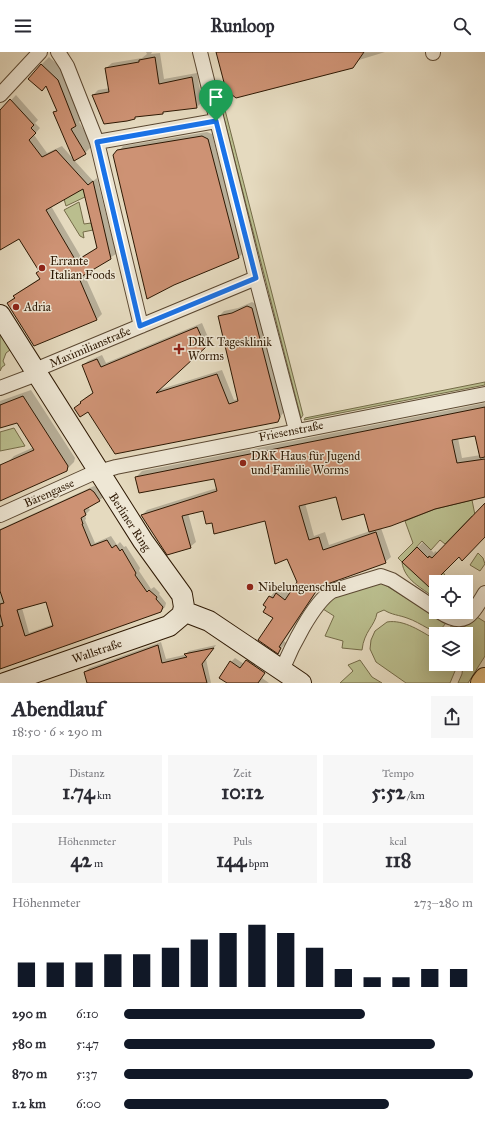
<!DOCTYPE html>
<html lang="de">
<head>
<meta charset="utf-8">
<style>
	:root { --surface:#fff; --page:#f7f7f7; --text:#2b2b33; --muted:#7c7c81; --accent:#111827 }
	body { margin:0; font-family:"IM FELL Great Primer",serif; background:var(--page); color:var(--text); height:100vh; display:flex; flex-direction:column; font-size:15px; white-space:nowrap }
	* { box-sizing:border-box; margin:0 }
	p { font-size:13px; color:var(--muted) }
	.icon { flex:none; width:22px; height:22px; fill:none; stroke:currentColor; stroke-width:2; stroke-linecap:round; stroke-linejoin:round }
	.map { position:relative; height:631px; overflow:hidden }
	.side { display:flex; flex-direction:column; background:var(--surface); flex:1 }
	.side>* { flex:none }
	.fabs { position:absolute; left:429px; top:523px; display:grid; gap:8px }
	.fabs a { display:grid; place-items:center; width:44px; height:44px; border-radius:0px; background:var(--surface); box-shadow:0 4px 16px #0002; font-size:20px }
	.pin { position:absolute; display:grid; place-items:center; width:34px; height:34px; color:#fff; margin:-41px -17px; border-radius:50% 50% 50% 0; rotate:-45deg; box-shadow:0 0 4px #0007 }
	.pin .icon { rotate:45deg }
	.round { display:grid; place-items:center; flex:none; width:42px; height:42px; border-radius:0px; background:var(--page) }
	.overview { display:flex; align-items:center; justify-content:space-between; height:68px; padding:0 12px }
	h1 { font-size:22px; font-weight:700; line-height:30px }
	.stats { display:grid; grid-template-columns:repeat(3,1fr); gap:6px; height:68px; padding:4px 12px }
	.stats div { display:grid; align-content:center; border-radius:0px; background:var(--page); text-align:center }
	.stats b { font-size:20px; font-weight:700 }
	.stats small { font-size:11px; font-weight:400 }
	.stats p { font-size:11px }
	.chart { height:112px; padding:8px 12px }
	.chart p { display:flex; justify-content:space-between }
	.chart svg { width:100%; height:72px; margin-top:4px; stroke:var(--accent); stroke-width:6 }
	ul { padding:0 12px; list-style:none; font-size:13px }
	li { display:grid; grid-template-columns:64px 48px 1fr; align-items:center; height:30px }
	li i { height:10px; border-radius:5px; background:var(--accent) }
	header { display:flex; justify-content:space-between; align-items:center; height:52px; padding:0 12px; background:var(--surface); font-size:18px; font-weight:700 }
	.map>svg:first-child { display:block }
</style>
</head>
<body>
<header><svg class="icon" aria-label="menu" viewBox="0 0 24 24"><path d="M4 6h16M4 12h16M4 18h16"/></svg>Runloop<svg class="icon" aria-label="search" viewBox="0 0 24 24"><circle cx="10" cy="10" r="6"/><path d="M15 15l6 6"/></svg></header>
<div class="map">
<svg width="485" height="631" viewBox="0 0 485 631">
	<rect width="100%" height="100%" fill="#e5dabf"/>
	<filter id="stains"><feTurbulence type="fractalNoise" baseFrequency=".005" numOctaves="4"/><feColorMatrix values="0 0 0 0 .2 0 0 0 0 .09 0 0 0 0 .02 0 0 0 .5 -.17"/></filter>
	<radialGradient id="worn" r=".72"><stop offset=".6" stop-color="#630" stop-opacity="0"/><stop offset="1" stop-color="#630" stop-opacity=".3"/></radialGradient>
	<path fill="#babe8e" stroke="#746b48" d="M224 54 303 363 301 366 221 55Z
		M85 135 87 144 66 154 64 147Z
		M79 150 84 172 91 171 93 178 83 180 84 186 80 184 64 158Z
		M0 278 10 298 6 301 3 309 5 313 2 315 0 319Z
		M485 330V333L304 368 305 366Z
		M14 376 25 394 0 399V380Z
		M472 448 476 468 472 464 445 492 440 488 431 498 422 489 403 510 443 520 448 528 446 530H436L435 546C422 536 404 528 402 510L398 506 413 491 405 469 435 457Z
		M478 501 483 506 485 512 480 519 470 513Z
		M382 531 446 571 441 577 448 582C432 582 422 571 407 566 399 563 392 563 384 558L377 561C375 574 364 579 362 598L342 596 343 589 325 584 334 564 323 557 332 546 365 534Z
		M477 565 485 570V604L468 631H458L462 622 463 612H466V582H458L449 576 450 575 465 574Z
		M387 570C404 567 422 580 436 588V612H456L455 619 450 631H406L376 610 370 597 371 588 375 579Z
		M360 608 372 625 382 631H340L353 619 348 613Z"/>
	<path fill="#0003" fill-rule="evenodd" d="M146 0H152L151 2 160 1 164 27 197 21 202 50 197 55 165 59 162 61 93 43 98 38 110 36 106 16 112 11 142 6 147 2Z
		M217 0H385L359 8 353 15Z
		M49 5 66 20 84 65 79 70 93 93 85 101 74 108 93 129 97 126 116 202 84 222 102 262 97 267 35 292 8 251 20 239 40 226 37 221 40 218 19 186 0 197V60L16 43 38 68 35 71 40 76 34 83 47 101 62 94 74 108 55 61 58 58 41 13ZM84 135 98 195 81 205 51 154Z
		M207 80 212 82 243 201 238 206 115 103 123 94Z
		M252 250 256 252 284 360 277 369 89 359 75 356 86 345 94 340 83 313 88 309 102 303 106 311 202 271 210 290 158 338 222 318 234 348 238 347 219 264 224 259 238 256Z
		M31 338 75 406 74 410 66 418 0 448V422L7 411 14 404 34 395 17 370 0 375V349Z
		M485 351V444L435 456 381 476 391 505 385 510 321 533 284 589 286 591 278 600 274 566 264 553 275 539 278 540 282 537 290 542 298 530 288 506 266 468 213 470 203 458 188 461 196 490 190 495 142 463 147 458 217 436 215 426 136 425 142 419ZM476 383 481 403 462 406 458 386ZM336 444 365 460 370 479 329 493 325 480 314 484 305 451Z
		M94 434 98 436 104 445 88 455 90 458 85 463 86 467 85 468 95 491 111 484 117 493 120 490 124 495 126 494 140 516 139 519 151 537 154 535 160 541 159 542 166 551 165 555 161 559 0 616V477ZM46 548 54 572 29 581 22 556Z
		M485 453V484L459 504 404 510 423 490 434 501 435 499 438 501Z
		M161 590 166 607 184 603 189 599 216 593 206 607 211 631H88L85 620 89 616Z
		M250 604 268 616 262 626 269 631H229L231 610 235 606 244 612Z"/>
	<path fill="#cd9274" stroke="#2d1803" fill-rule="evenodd" d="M216 0H364L353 16 236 46 226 38Z
		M155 5 159 32 192 25 197 56 163 60V62L135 65V67L127 69 104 72 92 43 109 40 105 16 139 10V8Z
		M41 12 58 28 76 74 71 77 86 102 74 109 53 60 57 59 46 34 42 39 28 27Z
		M10 47 34 73 31 76 36 81 29 88 42 105 56 98 88 133 93 129 111 207 79 226 97 268 34 294 7 251 15 246 13 244 40 227 36 221 39 219 19 187 0 198V58ZM83 137 97 196 76 209 46 158Z
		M202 84 208 87 239 206 174 233 147 247 113 103 117 98Z
		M247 254 252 256 280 365 278 370 115 402 88 360 80 365 74 356 81 351 80 350 93 341 82 313 97 307 101 315 197 275 206 295 156 341 217 322 229 352 238 349 218 264 232 261Z
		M23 344 68 414 67 419 0 449V413L34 398 17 371 0 376V353Z
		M485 355V405L480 406 475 384 452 388 457 411 485 407V445L435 457 391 474 369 480 364 462 342 468 336 445 299 454 309 488 319 485 323 498 376 480 386 511 319 535 279 595 281 596 278 602 258 588 273 566 263 560 266 555 263 553 269 544 273 546 276 541 285 548 297 530 287 507 275 512 265 469 214 482 212 471 206 472 203 459 182 464 191 496 167 503 141 463 217 439 214 427 139 441 135 425Z
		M90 437 94 440 100 449 84 458 86 463 81 466 83 472H82L91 494 107 488 112 496 116 493 120 499 122 497 136 521 135 523 147 540 149 538 157 545 156 547 163 555 161 560 0 617V575L3 574 0 562V552L4 551 0 539V478ZM46 550 53 574 25 584 17 558Z
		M485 451V485L462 509 459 505 429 535 402 510 417 495 428 506 429 504 432 506Z
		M158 593 162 611 187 605 184 602 214 596 202 612 207 631H87L84 620Z
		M246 608 265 621 258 631H227L219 626 230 609 240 616Z"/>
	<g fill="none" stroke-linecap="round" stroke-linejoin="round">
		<defs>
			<path id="minor" d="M58 0 67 14 97 90 141 274
				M200 0 256 226 296 378
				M433 0V1
				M0 43 40 0
				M97 90 216 69
				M35 318 256 226
				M0 336 37 322
				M0 463 91 422 116 415 485 342
				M440 560C466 577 472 562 485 541
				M282 618C291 596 313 551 332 539L381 524 392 528 436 557"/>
			<path id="secondary" d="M0 263 143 489 182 543 184 555 182 563 169 574 5 631
				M183 559 209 569 301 631"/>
			<path id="trunk" d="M482 631 485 627"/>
		</defs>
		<use href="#minor" stroke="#5b4832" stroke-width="16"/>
		<use href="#secondary" stroke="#2d1803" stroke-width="22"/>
		<use href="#trunk" stroke="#2d1803" stroke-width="24"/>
		<use href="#minor" stroke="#eee7d5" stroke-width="14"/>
		<use href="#secondary" stroke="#eee7d5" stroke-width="20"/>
		<use href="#trunk" stroke="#e2bd80" stroke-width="22"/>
	</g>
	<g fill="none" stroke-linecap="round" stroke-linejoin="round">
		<defs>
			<path id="route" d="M216 69 256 226 140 274 97 90Z"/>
		</defs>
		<use href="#route" stroke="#fff" stroke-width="8"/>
		<use href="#route" stroke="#1a73e8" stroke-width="5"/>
	</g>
	<g fill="#8f2418" stroke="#eee7d5" stroke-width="1.5">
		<circle cx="42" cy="216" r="4"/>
		<circle cx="16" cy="255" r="4"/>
		<path d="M177 291h4v4h4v4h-4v4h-4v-4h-4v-4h4z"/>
		<circle cx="243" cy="411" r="4"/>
		<circle cx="250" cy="535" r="4"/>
	</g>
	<g text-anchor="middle" stroke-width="3" stroke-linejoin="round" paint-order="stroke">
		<g font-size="12" fill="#2d1803" stroke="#eee7d5" text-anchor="start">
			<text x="50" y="213">Errante<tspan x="50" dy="14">Italian Foods</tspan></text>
			<text x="24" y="259">Adria</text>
			<text x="188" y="294">DRK Tagesklinik<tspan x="188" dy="14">Worms</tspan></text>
			<text x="251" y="408">DRK Haus für Jugend<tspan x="251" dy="14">und Familie Worms</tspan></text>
			<text x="258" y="539">Nibelungenschule</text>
		</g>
		<g font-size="12" fill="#2d1803" stroke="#eee7d5">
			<text transform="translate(90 295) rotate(-23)" y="4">Maximilianstraße</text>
			<text transform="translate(291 379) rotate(-11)" y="4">Friesenstraße</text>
			<text transform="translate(49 441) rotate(-24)" y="4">Bärengasse</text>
			<text transform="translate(130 470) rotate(57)" y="4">Berliner Ring</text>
			<text transform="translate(97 599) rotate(-19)" y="4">Wallstraße</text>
		</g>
	</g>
	<rect width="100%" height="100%" filter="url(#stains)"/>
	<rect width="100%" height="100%" fill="url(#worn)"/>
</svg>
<div class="fabs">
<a><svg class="icon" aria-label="locate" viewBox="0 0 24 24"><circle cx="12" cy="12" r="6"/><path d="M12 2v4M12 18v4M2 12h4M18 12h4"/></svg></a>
<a><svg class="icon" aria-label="layers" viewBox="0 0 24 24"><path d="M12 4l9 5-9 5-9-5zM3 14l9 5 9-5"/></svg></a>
</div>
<div class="pin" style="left:216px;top:69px;background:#1e9e55"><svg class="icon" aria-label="arrive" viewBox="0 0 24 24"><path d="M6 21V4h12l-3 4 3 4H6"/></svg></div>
</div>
<section class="side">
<div class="overview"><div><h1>Abendlauf</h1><p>18:50 · 6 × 290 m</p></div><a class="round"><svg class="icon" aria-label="share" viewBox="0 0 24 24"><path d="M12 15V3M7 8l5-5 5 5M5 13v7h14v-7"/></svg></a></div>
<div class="stats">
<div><p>Distanz</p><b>1.74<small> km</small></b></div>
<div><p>Zeit</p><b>10:12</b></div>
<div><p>Tempo</p><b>5:52<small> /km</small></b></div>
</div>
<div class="stats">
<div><p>Höhenmeter</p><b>42<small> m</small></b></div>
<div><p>Puls</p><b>144<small> bpm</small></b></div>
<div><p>kcal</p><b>118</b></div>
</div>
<div class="chart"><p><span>Höhenmeter</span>273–280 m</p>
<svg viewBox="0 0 160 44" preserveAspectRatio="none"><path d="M5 44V29M15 44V29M25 44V29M35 44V24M45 44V24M55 44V20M65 44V15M75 44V11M85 44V6M95 44V11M105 44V20M115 44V33M125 44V38M135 44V38M145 44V33M155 44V33"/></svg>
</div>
<ul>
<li><b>290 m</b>6:10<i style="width:69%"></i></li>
<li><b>580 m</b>5:47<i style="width:89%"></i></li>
<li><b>870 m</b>5:37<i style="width:100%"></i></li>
<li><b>1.2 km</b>6:00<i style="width:76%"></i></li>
</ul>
</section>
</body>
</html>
